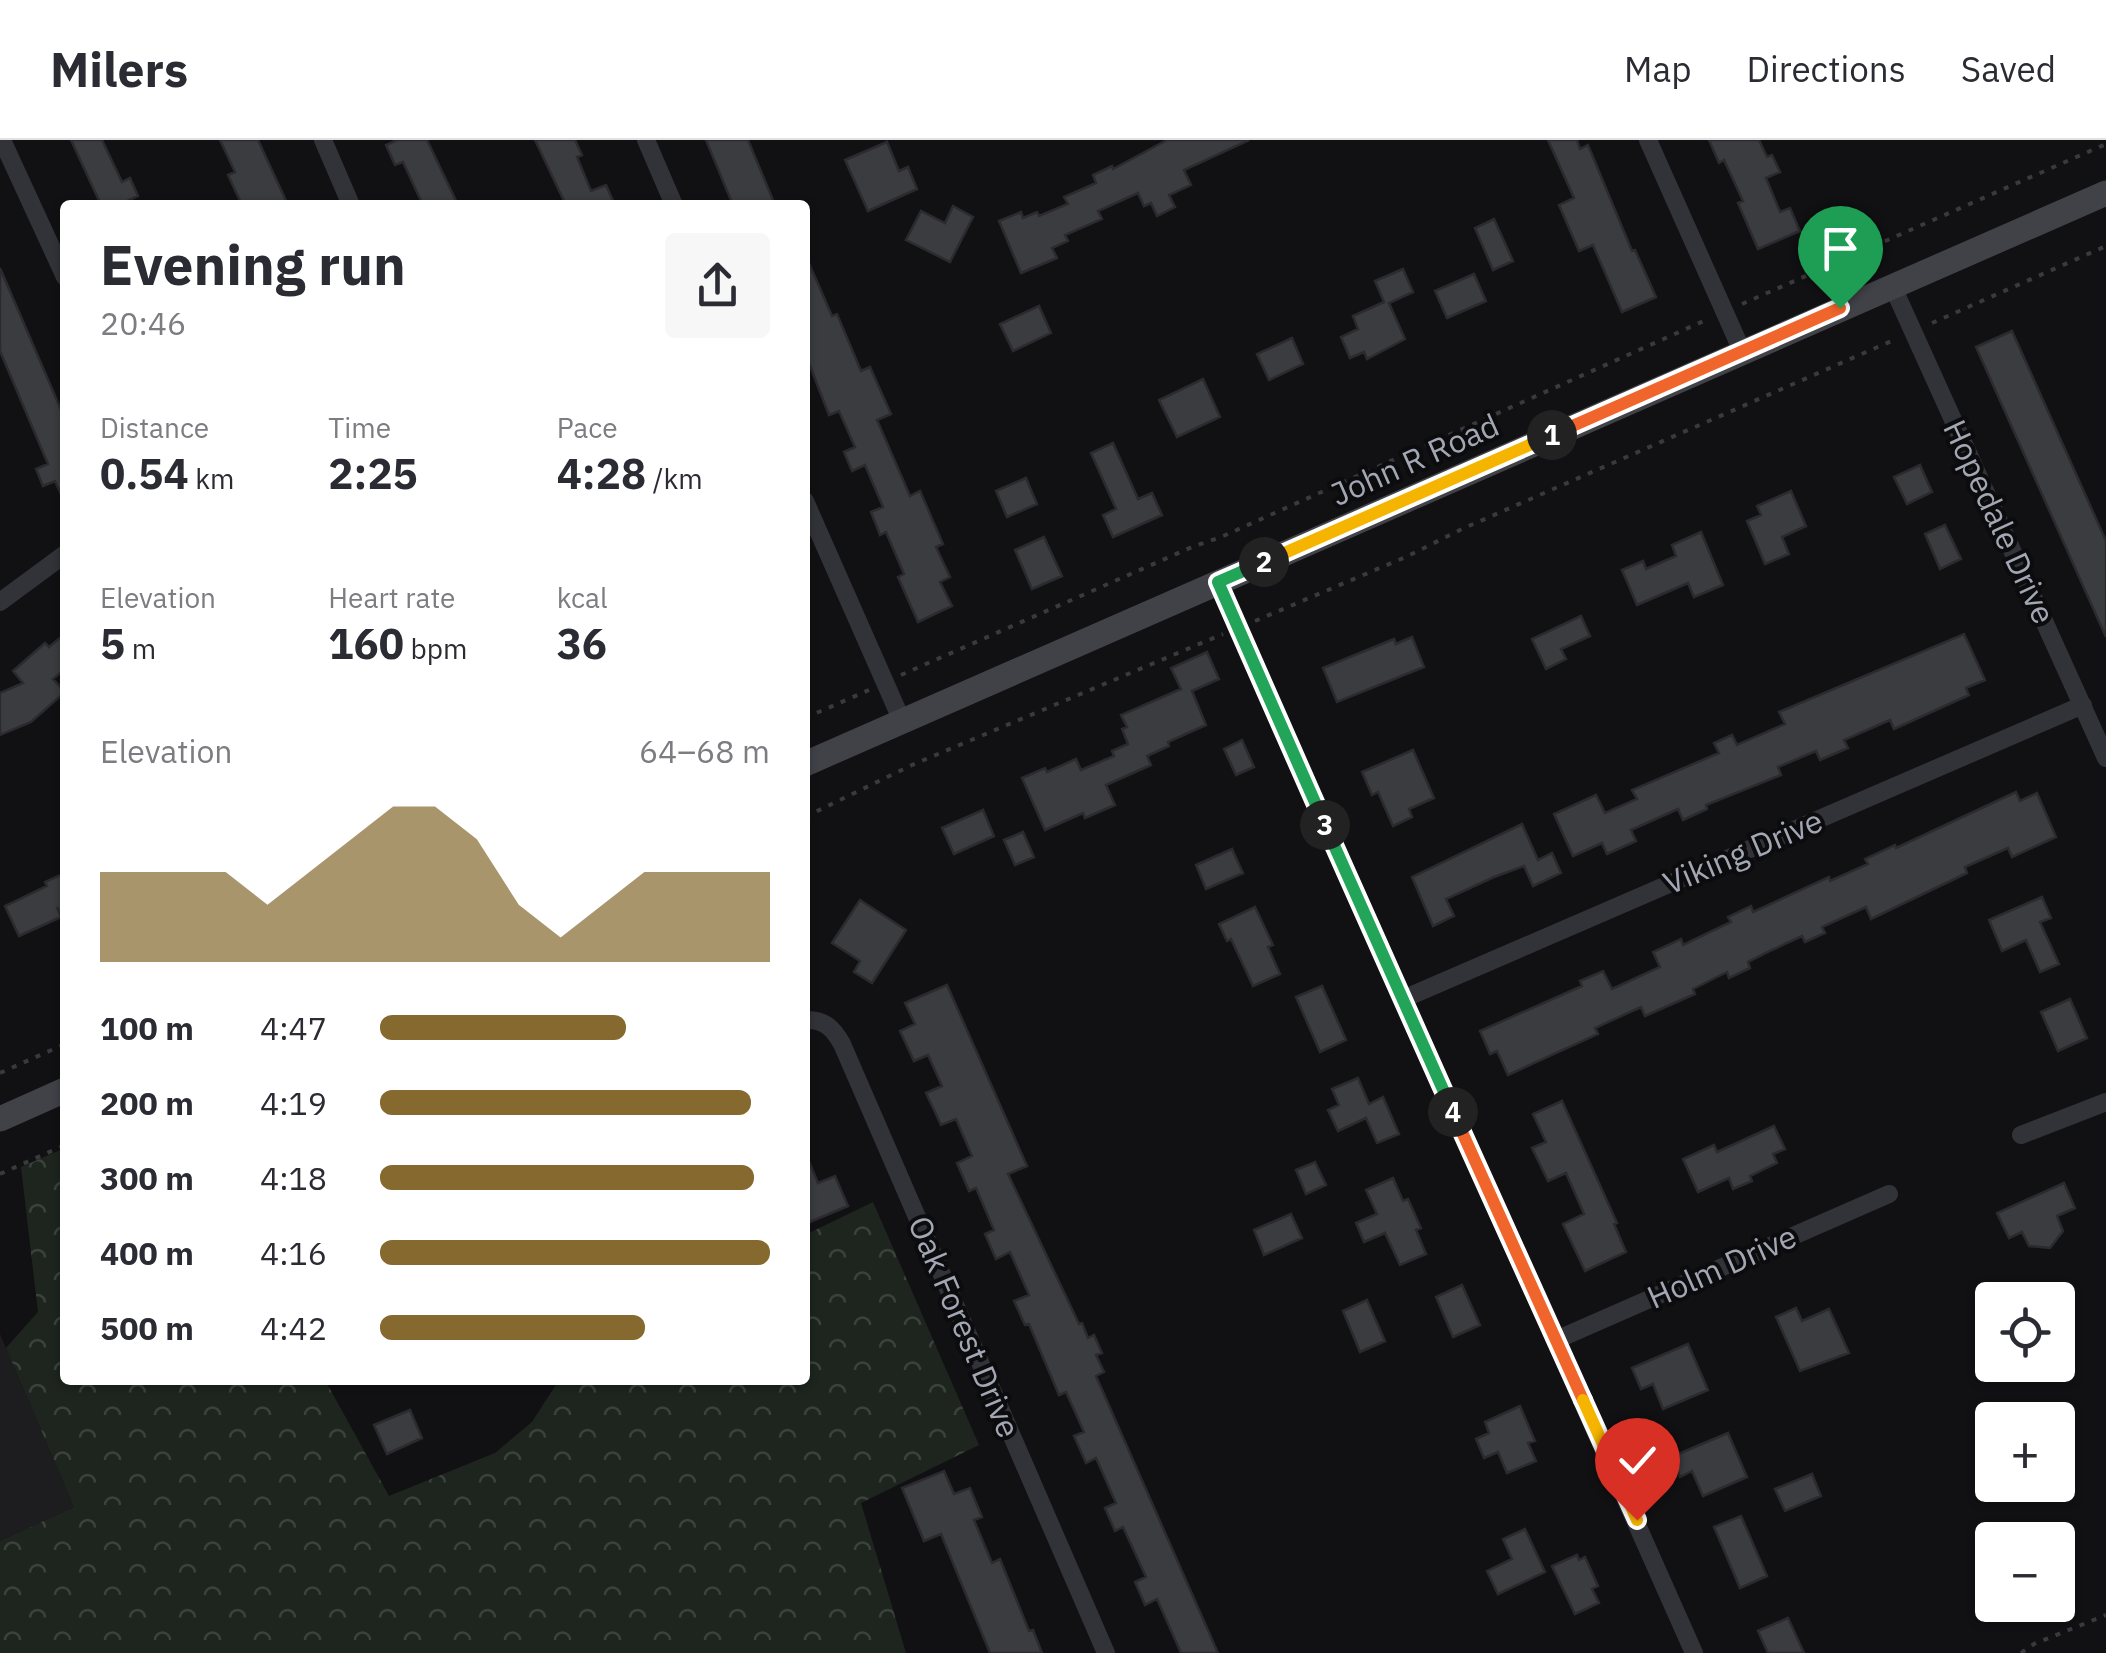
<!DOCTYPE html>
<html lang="en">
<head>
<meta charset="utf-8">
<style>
	:root { --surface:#fff; --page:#f7f7f7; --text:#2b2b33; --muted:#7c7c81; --line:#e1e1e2; --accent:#85692e }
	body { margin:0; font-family:"IBM Plex Sans",sans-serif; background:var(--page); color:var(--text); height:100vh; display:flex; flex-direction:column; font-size:38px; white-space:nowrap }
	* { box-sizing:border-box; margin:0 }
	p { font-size:32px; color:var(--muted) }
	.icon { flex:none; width:55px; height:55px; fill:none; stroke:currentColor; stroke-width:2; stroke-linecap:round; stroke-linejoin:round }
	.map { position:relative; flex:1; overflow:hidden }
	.side { position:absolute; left:60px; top:60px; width:750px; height:1185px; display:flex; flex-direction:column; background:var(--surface); border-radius:10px; box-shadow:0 2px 8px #0004 }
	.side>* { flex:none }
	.buttons { position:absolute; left:1975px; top:1142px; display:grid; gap:20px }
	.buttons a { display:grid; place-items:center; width:100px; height:100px; border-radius:10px; background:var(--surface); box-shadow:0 2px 8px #0004; font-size:50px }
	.pin { position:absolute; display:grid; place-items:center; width:85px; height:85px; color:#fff; margin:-102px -42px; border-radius:50% 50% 50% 0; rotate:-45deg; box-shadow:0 0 10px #0007 }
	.pin .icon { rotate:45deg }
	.km { position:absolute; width:50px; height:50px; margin:-25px; border-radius:50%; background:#222; color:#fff; font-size:28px; line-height:50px; text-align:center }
	.round { display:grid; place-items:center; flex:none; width:105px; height:105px; border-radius:10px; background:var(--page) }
	.summary { display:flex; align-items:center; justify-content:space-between; height:170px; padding:0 40px }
	h1 { font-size:55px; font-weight:700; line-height:75px }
	.stats { display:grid; grid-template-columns:repeat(3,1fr); gap:15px; height:170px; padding:10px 40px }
	.stats div { display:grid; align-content:center }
	.stats b { font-size:42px; font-weight:700 }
	.stats small { font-size:28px; font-weight:400 }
	.stats p { font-size:28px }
	.chart { height:280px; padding:20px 40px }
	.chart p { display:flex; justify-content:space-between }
	.chart svg { width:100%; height:180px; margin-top:10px; fill:var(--accent); opacity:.7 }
	ul { padding:0 40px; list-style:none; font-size:32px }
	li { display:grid; grid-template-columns:160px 120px 1fr; align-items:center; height:75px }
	li i { height:25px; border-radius:12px; background:var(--accent) }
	header { display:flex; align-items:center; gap:60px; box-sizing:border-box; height:140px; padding:0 50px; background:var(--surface); border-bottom:2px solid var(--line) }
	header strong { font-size:48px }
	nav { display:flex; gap:55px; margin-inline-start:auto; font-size:35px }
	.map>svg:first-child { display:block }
</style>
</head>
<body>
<header>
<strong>Milers</strong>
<nav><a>Map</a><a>Directions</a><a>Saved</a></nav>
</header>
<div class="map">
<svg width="2106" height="1513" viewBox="0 0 2106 1513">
	<defs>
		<pattern id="forest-crowns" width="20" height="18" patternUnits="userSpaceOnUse" patternTransform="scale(2.5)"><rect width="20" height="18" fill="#1d251e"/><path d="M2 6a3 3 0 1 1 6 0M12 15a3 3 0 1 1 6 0" fill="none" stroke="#3b423c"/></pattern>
	</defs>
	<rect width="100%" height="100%" fill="#111113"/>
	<path fill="#1d1d20" d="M0 1194 74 1367 0 1401Z"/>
	<path fill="url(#forest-crowns)" d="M65 1008V1240H325L389 1356 495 1313 532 1282 559 1240H805V1095L873 1062 979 1305 861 1363 906 1513H0V1401L74 1367 6 1208 38 1172 21 1027Z"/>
	<path fill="#3b3c40" stroke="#2b2b2f" stroke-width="2.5" d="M71 0H102L122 42 130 38 138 56 119 65H101Z
		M220 0H258L288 65H242L228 35 235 32Z
		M397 0H427L458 65H423L403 22 395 25 386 5Z
		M535 0H575L582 15 577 17 591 51 606 45 615 65H560L565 63Z
		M706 0H748L775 65H733Z
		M1167 0H1249L1184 30 1191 45 1169 55 1175 67 1157 76 1151 63 1144 66 1138 53 1098 71 1102 79 1065 95 1068 101 1052 108 1057 118 1021 133 999 81 1021 72 1023 78 1037 72 1039 76 1068 64 1064 57 1096 43 1093 35 1112 26 1113 29Z
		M1548 0H1577L1580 9 1588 5 1632 111 1635 110 1656 157 1622 172 1593 105 1579 111 1559 65 1574 58Z
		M1709 0H1759L1767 17 1772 15 1780 32 1766 38 1780 72 1790 68 1800 91 1758 109 1738 63 1743 61 1724 20 1719 23Z
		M887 2 899 31 908 27 917 49 868 71 845 20Z
		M953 66 973 77 950 122 906 100 921 71 945 83Z
		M1494 79 1513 121 1493 130 1475 88Z
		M805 114 832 176 837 174 861 231 870 227 891 274 877 280 910 356 920 351 943 404 936 407 950 437 940 442 952 466 918 482 898 437 904 434 886 392 880 395 871 372 883 367 865 325 852 331 844 312 855 307 839 271 829 275 805 213Z
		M0 128 65 279V363L55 341 43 346 36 329 48 324 0 211Z
		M1403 129 1413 152 1389 163 1405 199 1367 219 1364 212 1350 218 1341 197 1358 189 1353 176 1384 162 1375 141Z
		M1474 134 1486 161 1447 178 1435 151Z
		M1039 166 1051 193 1013 211 1000 184Z
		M2012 191 2106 401V497L1976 207Z
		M1292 198 1303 224 1269 240 1257 214Z
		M1203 239 1220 277 1177 297 1159 260Z
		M1113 303 1138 359 1152 353 1162 375 1113 397 1103 375 1116 369 1091 313Z
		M1920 325 1932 352 1907 364 1894 337Z
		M1026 338 1037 364 1007 377 996 351Z
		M1791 351 1806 386 1782 397 1789 414 1765 424 1747 381 1761 375 1757 366Z
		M1945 385 1961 419 1940 429 1925 394Z
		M1701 392 1723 445 1694 457 1688 443 1637 465 1622 430 1643 421 1646 429 1676 416 1672 405Z
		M1044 397 1062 436 1032 449 1015 410Z
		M1581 476 1590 496 1561 509 1566 519 1546 529 1532 499Z
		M65 494V529L53 539 65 552 31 582 0 595V553L23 543 13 531 45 503 49 507Z
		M1964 494 1985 540 1966 548 1969 555 1894 589 1890 580 1844 600 1848 608 1820 620 1816 611 1778 627 1781 635 1706 665 1707 669 1683 680 1678 669 1631 690 1636 701 1607 714 1602 703 1573 716 1554 674 1596 655 1605 673 1637 659 1632 650 1719 613 1714 603 1732 595 1737 605 1785 584 1779 572Z
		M1412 497 1424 527 1337 562 1323 528 1394 499 1396 504Z
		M1207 512 1219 539 1192 551 1206 585 1168 602 1169 606 1147 616 1151 625 1106 645 1115 665 1085 678 1083 673 1045 690 1022 638 1045 628 1047 632 1076 619 1081 630 1114 616 1112 611 1128 604 1122 589 1127 587 1121 575 1181 549 1171 528Z
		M1242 600 1254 627 1236 635 1224 609Z
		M1413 610 1434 658 1409 669 1412 677 1393 686 1378 652 1372 655 1362 632Z
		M2016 652 2020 661 2037 653 2056 697 2012 717 2008 708 1965 727 1967 733 1871 779 1866 767 1822 787 1825 793 1805 802 1802 796 1772 810 1748 822 1750 828 1729 838 1727 832 1693 849 1695 854 1645 876 1641 867 1595 888 1598 894 1508 935 1497 911 1490 914 1480 891 1582 846 1580 841 1603 831 1612 849 1660 827 1653 812 1681 799 1683 805 1731 782 1728 777 1751 766 1753 772 1829 737 1830 741 1868 724 1865 719 1895 705 1896 708Z
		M983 670 994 696 954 714 942 688Z
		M1522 684 1538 720 1552 713 1561 733 1533 746 1524 726 1494 737 1446 759 1454 776 1433 786 1412 737Z
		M1023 692 1034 717 1015 725 1004 700Z
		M1232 709 1243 733 1206 749 1196 725Z
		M65 733V784L57 767 61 777 19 796 5 766 47 746 45 742Z
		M2042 757 2051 778 2040 782 2059 824 2040 832 2026 800 2002 811 1989 780Z
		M860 760 906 790 872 843 854 832 860 821 832 803Z
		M1255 767 1273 805 1268 807 1280 834 1253 846 1231 799 1227 801 1219 784Z
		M947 845 1027 1026 1008 1034 1079 1184 1082 1183 1088 1198 1094 1195 1102 1213 1096 1215 1104 1232 1096 1236 1218 1513H1181L1157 1459 1145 1465 1135 1442 1146 1437 1123 1387 1115 1391 1105 1368 1116 1363 1096 1318 1086 1323 1074 1296 1084 1292 1066 1252 1059 1255 1029 1184 1025 1185 1014 1161 1029 1155 1010 1112 996 1119 985 1094 994 1090 976 1048 969 1051 957 1023 972 1016 956 979 941 985 926 953 942 946 928 915 914 921 900 891 915 884 905 863Z
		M1322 846 1346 900 1320 912 1296 857Z
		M2070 859 2087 898 2058 911 2041 872Z
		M1358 938 1369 964 1383 957 1399 994 1377 1003 1366 978 1338 991 1328 970 1339 965 1332 949Z
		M1562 961 1617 1083 1614 1084 1626 1112 1585 1131 1563 1084 1584 1074 1566 1033 1548 1041 1532 1008 1546 1002 1533 974Z
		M1774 986 1785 1009 1773 1014 1777 1023 1750 1036 1752 1041 1733 1049 1729 1038 1698 1052 1683 1019 1714 1005 1717 1012Z
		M805 1012 818 1043 835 1036 848 1066 805 1084Z
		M1315 1022 1326 1045 1306 1054 1296 1030Z
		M1393 1038 1403 1061 1408 1059 1421 1088 1416 1090 1426 1114 1400 1125 1385 1093 1364 1102 1356 1083 1377 1074 1366 1050Z
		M2064 1043 2075 1068 2057 1076 2063 1091 2050 1108 2029 1106 2022 1092 2009 1098 1997 1073Z
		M1291 1074 1302 1098 1264 1115 1254 1090Z
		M1462 1145 1480 1185 1453 1197 1436 1157Z
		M1367 1160 1385 1201 1360 1212 1343 1171Z
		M1796 1168 1802 1181 1829 1169 1849 1213 1800 1231 1776 1177Z
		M1688 1204 1708 1250 1663 1269 1653 1244 1641 1249 1632 1228Z
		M1520 1266 1535 1301 1528 1303 1536 1321 1507 1333 1498 1312 1484 1318 1476 1299 1489 1293 1485 1282Z
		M410 1270 422 1298 387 1314 374 1285Z
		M1728 1293 1747 1337 1703 1356 1692 1331 1680 1337 1671 1317Z
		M944 1331 954 1354 970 1348 982 1377 974 1380 992 1423 1000 1419 1029 1491 1033 1490 1042 1513H990L941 1394 924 1401 902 1348Z
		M1812 1334 1821 1356 1785 1371 1775 1349Z
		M1741 1376 1767 1436 1740 1448 1714 1387Z
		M1525 1389 1545 1432 1498 1454 1487 1431 1512 1419 1503 1399Z
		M1577 1415 1579 1420 1585 1417 1598 1446 1592 1449 1599 1463 1575 1474 1552 1426Z
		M1788 1478 1804 1513H1768L1758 1491Z"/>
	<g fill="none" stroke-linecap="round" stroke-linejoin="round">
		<path stroke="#383a3f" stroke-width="4" stroke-dasharray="5 8" stroke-linecap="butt" d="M1742 164 2106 4
			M1932 183 2106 106
			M1255 481 1408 416 1462 389 1896 199
			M901 535 1192 407 1221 397 1706 180
			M805 578 869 550
			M805 677 912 625 1223 494
			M0 933 65 904
			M0 1034 65 1005
			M2021 1513 2034 1504 2106 1475"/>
		<path stroke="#323338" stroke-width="18" d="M2 0 65 137
			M323 0 351 65
			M646 0 674 65
			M1648 0 1742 211
			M1892 145 2106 618
			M805 361 902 581
			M1218 442 1694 1513
			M0 462 65 414
			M1403 859 2083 565
			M805 880C824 879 833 888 842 904L1106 1513
			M2021 995 2106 962
			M1556 1200 1889 1054"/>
		<path stroke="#404248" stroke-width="25" d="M805 624 2106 53
			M0 979 65 950"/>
	</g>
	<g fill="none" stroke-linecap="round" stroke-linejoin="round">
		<defs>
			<path id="split-1" d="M1552 295 1840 168"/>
			<path id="split-2" d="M1264 422 1552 295"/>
			<path id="split-3" d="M1264 422 1218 442 1325 685"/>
			<path id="split-4" d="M1325 685 1453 972"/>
			<path id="split-5" d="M1453 972 1583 1260"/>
			<path id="split-6" d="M1583 1260 1637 1380"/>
		</defs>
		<use href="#split-1" stroke="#fff" stroke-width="20"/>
		<use href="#split-2" stroke="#fff" stroke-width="20"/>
		<use href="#split-3" stroke="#fff" stroke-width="20"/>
		<use href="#split-4" stroke="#fff" stroke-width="20"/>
		<use href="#split-5" stroke="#fff" stroke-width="20"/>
		<use href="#split-6" stroke="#fff" stroke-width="20"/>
		<use href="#split-1" stroke="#f0652b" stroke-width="12"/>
		<use href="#split-2" stroke="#f5b400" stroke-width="12"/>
		<use href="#split-3" stroke="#22a559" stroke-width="12"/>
		<use href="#split-4" stroke="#22a559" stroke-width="12"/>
		<use href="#split-5" stroke="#f0652b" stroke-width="12"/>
		<use href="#split-6" stroke="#f5b400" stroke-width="12"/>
	</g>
	<g text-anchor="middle" stroke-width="8" stroke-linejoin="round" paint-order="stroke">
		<g font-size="32" fill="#a2a7b3" stroke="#0c0c0e">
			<text transform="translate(1415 320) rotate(-24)" y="11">John R Road</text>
			<text transform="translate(1999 382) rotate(65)" y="11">Hopedale Drive</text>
			<text transform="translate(1743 712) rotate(-23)" y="11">Viking Drive</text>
			<text transform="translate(1722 1127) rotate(-24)" y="11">Holm Drive</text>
			<text transform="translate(964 1187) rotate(67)" y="11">Oak Forest Drive</text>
		</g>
	</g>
</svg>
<div class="buttons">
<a><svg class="icon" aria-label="locate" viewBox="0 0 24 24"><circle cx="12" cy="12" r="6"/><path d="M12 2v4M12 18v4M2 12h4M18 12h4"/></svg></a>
<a>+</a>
<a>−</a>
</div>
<div class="pin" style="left:1840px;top:168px;background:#1e9e55"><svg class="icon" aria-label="arrive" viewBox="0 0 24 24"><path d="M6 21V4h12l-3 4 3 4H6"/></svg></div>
<div class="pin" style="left:1637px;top:1380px;background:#d93025"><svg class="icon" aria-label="check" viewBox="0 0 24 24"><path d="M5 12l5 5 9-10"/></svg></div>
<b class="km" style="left:1552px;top:295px">1</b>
<b class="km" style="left:1264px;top:422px">2</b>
<b class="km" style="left:1325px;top:685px">3</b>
<b class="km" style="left:1453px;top:972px">4</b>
<section class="side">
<div class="summary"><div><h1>Evening run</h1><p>20:46</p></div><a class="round"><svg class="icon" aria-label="share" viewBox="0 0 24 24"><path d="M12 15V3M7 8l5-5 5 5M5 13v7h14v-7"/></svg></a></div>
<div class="stats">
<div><p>Distance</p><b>0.54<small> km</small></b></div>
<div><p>Time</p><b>2:25</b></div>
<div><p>Pace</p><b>4:28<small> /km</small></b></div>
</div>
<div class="stats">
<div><p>Elevation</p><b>5<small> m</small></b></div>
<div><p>Heart rate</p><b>160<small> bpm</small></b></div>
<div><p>kcal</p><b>36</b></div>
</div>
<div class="chart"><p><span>Elevation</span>64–68 m</p>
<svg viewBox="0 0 160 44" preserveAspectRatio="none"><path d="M0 44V22L10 22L20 22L30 22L40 30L50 22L60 14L70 6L80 6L90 14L100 30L110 38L120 30L130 22L140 22L150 22L160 22V44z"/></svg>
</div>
<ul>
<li><b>100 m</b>4:47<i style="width:63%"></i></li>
<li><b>200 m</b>4:19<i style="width:95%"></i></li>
<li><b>300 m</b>4:18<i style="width:96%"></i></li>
<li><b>400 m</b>4:16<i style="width:100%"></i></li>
<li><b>500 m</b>4:42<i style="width:68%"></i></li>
</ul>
</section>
</div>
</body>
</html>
